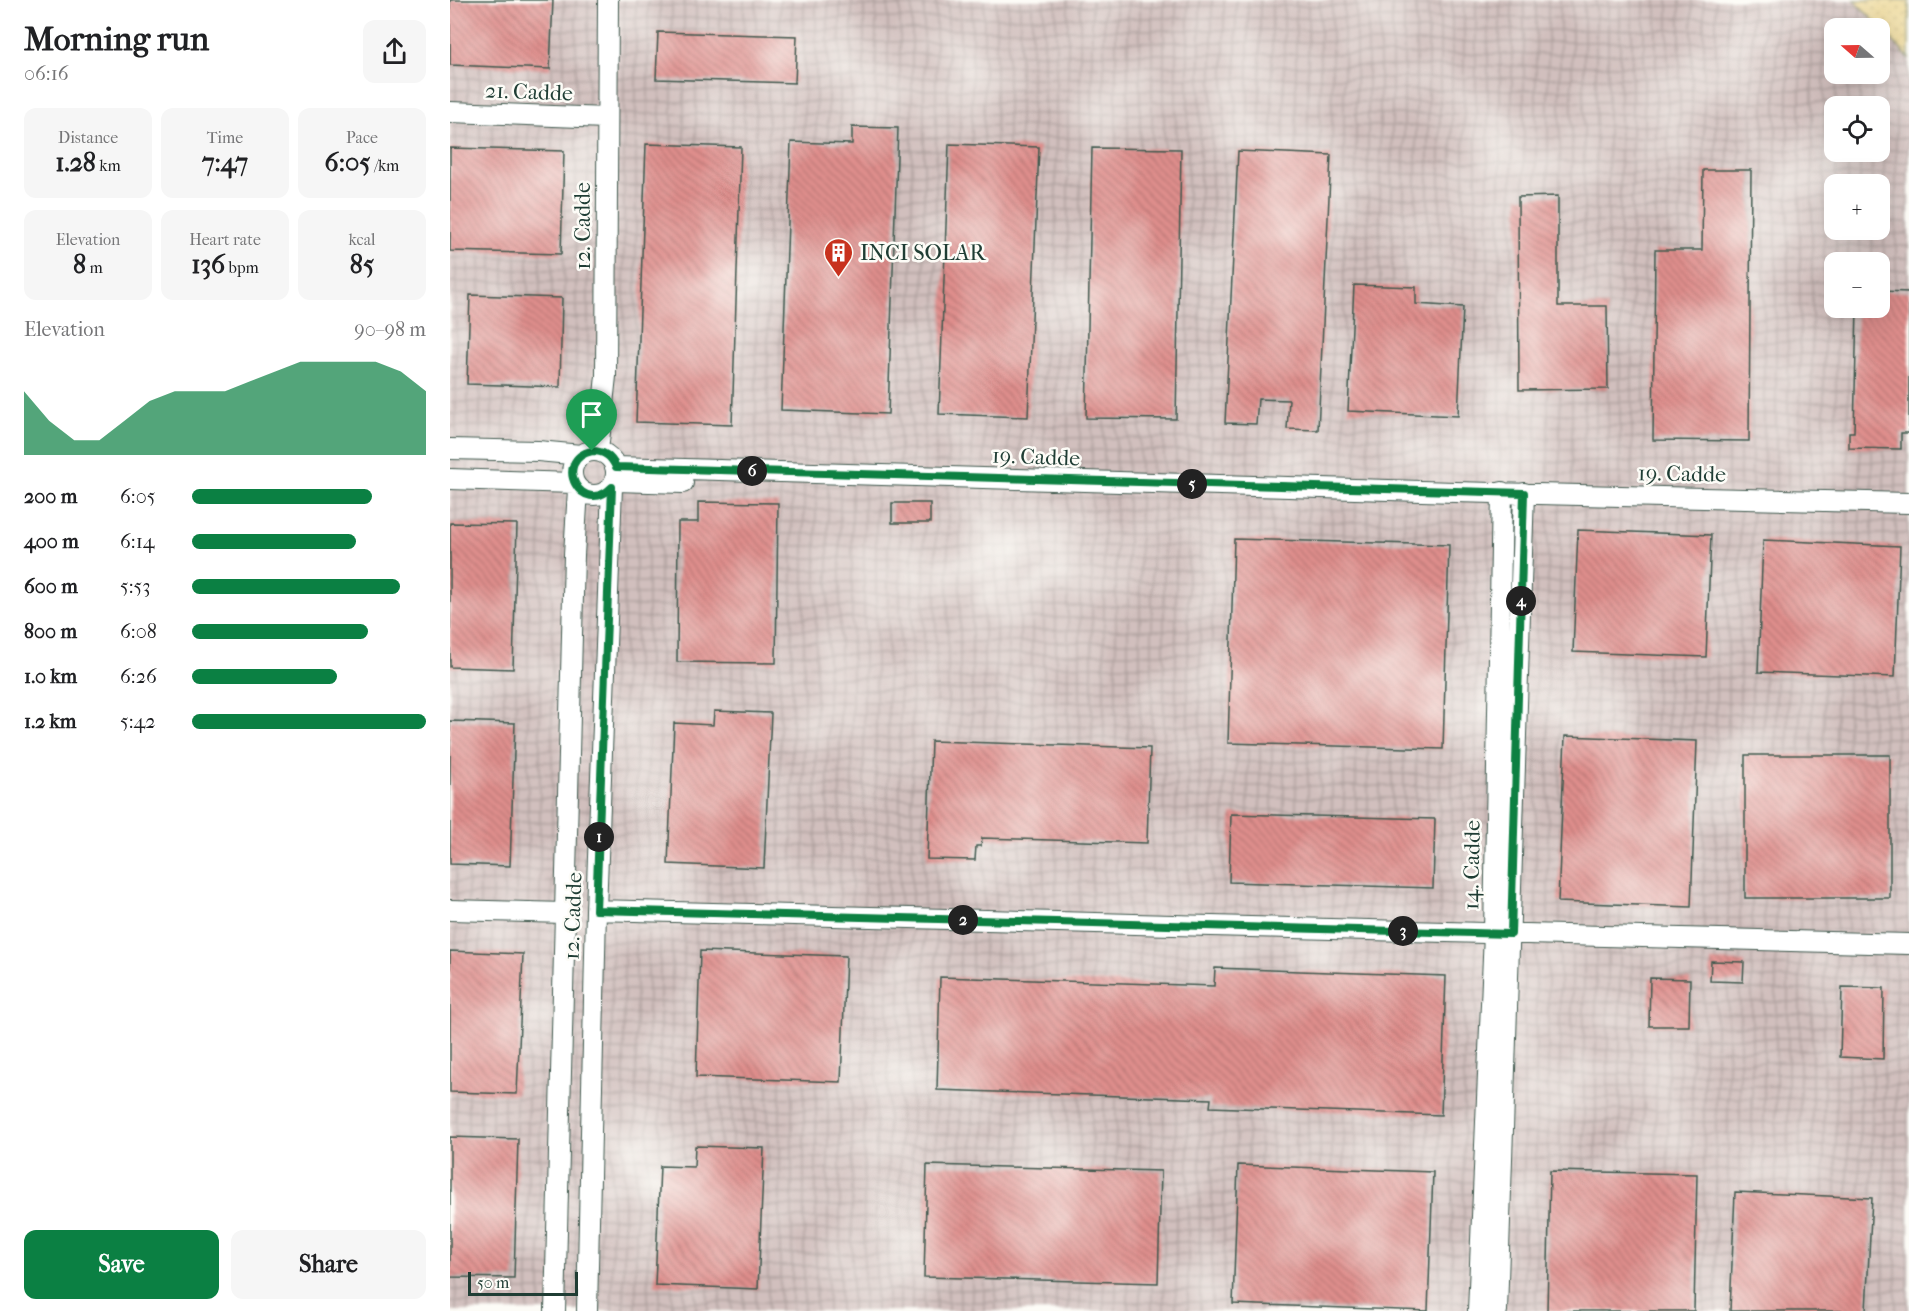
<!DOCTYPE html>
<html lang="en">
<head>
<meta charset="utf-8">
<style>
	:root { --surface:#fff; --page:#f6f6f6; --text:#202124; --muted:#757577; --accent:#0b8043 }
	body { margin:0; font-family:"IM FELL French Canon",serif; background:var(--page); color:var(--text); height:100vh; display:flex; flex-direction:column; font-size:22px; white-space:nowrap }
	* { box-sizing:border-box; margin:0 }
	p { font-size:20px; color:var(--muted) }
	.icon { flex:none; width:33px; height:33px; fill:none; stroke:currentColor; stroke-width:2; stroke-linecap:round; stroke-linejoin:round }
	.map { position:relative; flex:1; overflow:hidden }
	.drawer { display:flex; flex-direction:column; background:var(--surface); width:450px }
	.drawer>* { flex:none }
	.needle { width:39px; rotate:290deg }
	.buttons { position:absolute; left:1374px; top:18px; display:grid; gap:12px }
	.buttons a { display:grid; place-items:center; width:66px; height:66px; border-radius:12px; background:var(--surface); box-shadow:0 6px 24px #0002; font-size:30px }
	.scale { position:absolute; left:18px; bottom:15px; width:110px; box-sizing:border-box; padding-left:6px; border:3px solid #1f3d34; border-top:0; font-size:16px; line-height:21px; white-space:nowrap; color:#1f3d34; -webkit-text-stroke:4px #fdfcf7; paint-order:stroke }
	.pin { position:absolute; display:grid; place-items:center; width:51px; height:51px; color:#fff; margin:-62px -26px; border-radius:50% 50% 50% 0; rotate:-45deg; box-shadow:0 0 6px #0007 }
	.pin .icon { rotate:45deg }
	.km { position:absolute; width:30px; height:30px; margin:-15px; border-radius:50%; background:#222; color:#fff; font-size:16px; line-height:30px; text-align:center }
	.round { display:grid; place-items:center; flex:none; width:63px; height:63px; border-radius:12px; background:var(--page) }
	.head { display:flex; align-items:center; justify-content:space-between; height:102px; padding:0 24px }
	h1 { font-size:33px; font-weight:800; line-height:45px }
	.stats { display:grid; grid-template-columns:repeat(3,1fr); gap:9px; height:102px; padding:6px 24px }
	.stats div { display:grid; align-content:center; border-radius:12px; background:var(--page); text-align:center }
	.stats b { font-size:26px; font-weight:800 }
	.stats small { font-size:16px; font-weight:400 }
	.stats p { font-size:16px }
	.chart { height:168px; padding:12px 24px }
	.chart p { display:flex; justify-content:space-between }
	.chart svg { width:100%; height:108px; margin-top:6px; fill:var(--accent); opacity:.7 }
	.primary-button { display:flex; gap:12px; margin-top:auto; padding:12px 24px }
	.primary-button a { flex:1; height:69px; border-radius:12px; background:var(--accent); color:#fff; font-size:24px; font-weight:800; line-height:69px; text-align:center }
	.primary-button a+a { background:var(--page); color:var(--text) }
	ul { padding:0 24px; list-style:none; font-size:20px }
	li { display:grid; grid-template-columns:96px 72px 1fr; align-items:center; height:45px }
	li i { height:15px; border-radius:8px; background:var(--accent) }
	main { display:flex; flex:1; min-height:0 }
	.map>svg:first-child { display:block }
</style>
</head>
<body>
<main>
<section class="drawer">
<div class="head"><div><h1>Morning run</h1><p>06:16</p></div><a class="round"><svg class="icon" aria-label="share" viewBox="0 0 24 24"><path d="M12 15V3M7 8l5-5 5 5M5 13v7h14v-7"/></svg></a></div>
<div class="stats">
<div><p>Distance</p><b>1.28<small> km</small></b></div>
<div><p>Time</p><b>7:47</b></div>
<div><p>Pace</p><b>6:05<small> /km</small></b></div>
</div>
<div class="stats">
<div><p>Elevation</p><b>8<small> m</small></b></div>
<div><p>Heart rate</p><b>136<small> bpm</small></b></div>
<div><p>kcal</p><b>85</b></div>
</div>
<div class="chart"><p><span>Elevation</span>90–98 m</p>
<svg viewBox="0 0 160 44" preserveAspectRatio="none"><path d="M0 44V18L10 30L20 38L30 38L40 30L50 22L60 18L70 18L80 18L90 14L100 10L110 6L120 6L130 6L140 6L150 10L160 18V44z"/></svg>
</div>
<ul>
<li><b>200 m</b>6:05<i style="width:77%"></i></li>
<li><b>400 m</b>6:14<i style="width:70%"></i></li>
<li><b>600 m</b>5:53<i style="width:89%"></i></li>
<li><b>800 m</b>6:08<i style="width:75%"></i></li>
<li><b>1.0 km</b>6:26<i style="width:62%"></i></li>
<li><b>1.2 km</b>5:42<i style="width:100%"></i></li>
</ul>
<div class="primary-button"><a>Save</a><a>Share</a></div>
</section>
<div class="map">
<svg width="1459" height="1311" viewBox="0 0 1459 1311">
	<defs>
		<pattern id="industrial-grid" width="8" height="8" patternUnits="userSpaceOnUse" patternTransform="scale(1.5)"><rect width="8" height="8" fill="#d1bfbd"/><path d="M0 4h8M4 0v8" fill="none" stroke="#a99c9a"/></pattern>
		<pattern id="sand-dots" width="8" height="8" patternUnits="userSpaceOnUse" patternTransform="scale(1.5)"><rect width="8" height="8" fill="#eeda9e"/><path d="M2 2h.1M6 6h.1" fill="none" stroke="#ccbc89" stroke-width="1.8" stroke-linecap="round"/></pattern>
		<pattern id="building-back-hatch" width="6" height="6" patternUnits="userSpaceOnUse" patternTransform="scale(1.5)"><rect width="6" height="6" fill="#df8e8c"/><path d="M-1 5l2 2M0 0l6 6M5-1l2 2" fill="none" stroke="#b47573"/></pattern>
	</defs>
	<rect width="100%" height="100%" fill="#fdfcf7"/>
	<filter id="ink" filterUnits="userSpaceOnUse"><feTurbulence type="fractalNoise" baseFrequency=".0167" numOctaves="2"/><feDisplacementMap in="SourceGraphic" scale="12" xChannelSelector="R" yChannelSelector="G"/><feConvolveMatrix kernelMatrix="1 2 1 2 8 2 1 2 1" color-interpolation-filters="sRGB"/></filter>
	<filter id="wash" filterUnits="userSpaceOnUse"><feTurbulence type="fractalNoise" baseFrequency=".008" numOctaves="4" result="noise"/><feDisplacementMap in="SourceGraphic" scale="24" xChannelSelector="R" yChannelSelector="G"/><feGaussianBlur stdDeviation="1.35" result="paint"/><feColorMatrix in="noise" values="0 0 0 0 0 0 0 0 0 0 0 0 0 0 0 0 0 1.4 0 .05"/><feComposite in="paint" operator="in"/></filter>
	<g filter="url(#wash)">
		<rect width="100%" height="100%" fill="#f3f0dd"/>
		<path fill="url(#industrial-grid)" fill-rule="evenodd" d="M0 0H1404L1459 58V1311H0ZM1384 28H1430V74H1384ZM1384 106H1430V152H1384ZM1384 184H1430V230H1384ZM1384 262H1430V308H1384Z"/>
		<path fill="url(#sand-dots)" stroke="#868c69" stroke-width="1.5" d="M1404 0H1459V58Z"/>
		<g id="blocks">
			<path fill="url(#building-back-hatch)" d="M0 0H103L100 69 0 65Z
				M208 32 347 36 345 83 206 79Z
				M402 127 448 128 438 414 331 410 341 142 402 144Z
				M196 144 291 147 282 425 186 422Z
				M499 144 589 147 578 417 489 414Z
				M0 148 114 151 111 254 0 251Z
				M642 148 731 149 726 419 636 418Z
				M788 151 881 155 868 430 837 429 839 400 808 399 806 424 775 423Z
				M1253 170H1301L1299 441 1203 440 1205 250H1252Z
				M1108 196V306H1157L1158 389 1069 390 1068 197Z
				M904 285 966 287V304L1013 307 1008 416 898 411Z
				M1430 291 1459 292V433H1451V449L1399 448V432H1404L1407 308H1430Z
				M20 295 112 298 110 387 17 384Z
				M248 502 328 503 326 663 227 662 228 522H248Z
				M442 503H480V523H442Z
				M0 523 67 524 63 669 0 667Z
				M1128 530 1261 535 1256 657 1123 652Z
				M784 539 999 545 993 749 778 743Z
				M1313 540 1450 546 1445 677 1308 672Z
				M264 711 321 713 314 868 218 864 224 723 263 725Z
				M0 721 65 723 60 866 0 864Z
				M1115 736 1247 741 1241 907 1108 902Z
				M481 741 700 748 697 843 532 838 531 846H526L525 860 477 859Z
				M1295 755H1440V898H1295Z
				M781 814 985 819 983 888 779 882Z
				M0 951 73 954 67 1094 0 1092Z
				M250 951 396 956 391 1082 246 1077Z
				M1261 961 1294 962 1293 982 1260 981Z
				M765 968 996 976 991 1115 760 1107 761 1099 487 1090 490 977 764 986Z
				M1200 978 1240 979 1239 1026H1199Z
				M1392 987 1434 988 1433 1059 1390 1057Z
				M0 1137 68 1139 64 1278 0 1277Z
				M245 1146 314 1148 308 1289 205 1285 210 1166 244 1167Z
				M477 1165 711 1171 708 1283 474 1277Z
				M788 1165 983 1172 978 1311 783 1304Z
				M1100 1171 1247 1174 1244 1311H1097Z
				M1285 1192 1422 1198 1416 1311H1280Z"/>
		</g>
	</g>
	<g filter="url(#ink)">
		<use href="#blocks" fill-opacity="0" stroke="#3f584d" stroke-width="1.5"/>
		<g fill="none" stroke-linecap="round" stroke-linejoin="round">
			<defs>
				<path id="minor" d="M0 112 156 118
					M0 449 88 451 131 455
					M122 473a22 22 0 1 1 44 0a22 22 0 1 1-44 0Z
					M148 451 156 376 158 0
					M166 467 1005 492 1459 503
					M0 479 124 483
					M166 481 233 483
					M0 910 115 913
					M146 910 1459 944
					M105 1311 124 555 128 489
					M137 1311 146 910 162 487
					M1028 1311 1044 933 1052 492
					M1047 1311 1074 493"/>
			</defs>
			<use href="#minor" stroke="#3f584d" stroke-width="22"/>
			<use href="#minor" stroke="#fff" stroke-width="20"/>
		</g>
	</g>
	<g fill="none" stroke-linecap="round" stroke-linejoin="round" filter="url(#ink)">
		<defs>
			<path id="route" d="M142 451C154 451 161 456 166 467L1074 493 1061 934 146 910 162 487C132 518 101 460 142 451Z"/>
		</defs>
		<use href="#route" stroke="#fff" stroke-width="12"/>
		<use href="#route" stroke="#0b8043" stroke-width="8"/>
	</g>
	<defs>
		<symbol id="building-pin" viewBox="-11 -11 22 30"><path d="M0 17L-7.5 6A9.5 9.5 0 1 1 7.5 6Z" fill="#c8321e" stroke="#fdfcf7"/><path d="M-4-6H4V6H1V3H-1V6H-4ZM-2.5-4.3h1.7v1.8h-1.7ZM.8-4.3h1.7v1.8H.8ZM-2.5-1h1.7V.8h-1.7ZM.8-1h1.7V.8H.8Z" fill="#fff"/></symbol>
	</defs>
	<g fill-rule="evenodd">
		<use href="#building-pin" x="372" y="236" width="33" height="45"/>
	</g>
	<g text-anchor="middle" stroke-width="5" stroke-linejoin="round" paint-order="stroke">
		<g font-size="22" fill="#1f3d34" stroke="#fdfcf7">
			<text transform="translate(79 91) rotate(2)" y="8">21. Cadde</text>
			<text transform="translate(132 226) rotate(-90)" y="8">12. Cadde</text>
			<text transform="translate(586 456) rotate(2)" y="8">19. Cadde</text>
			<text transform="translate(1232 473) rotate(1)" y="8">19. Cadde</text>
			<text transform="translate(1021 865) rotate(-89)" y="8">14. Cadde</text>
			<text transform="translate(122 916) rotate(-88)" y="8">12. Cadde</text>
		</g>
		<g font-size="22" fill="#1f3d34" stroke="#fdfcf7" text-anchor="start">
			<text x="410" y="260">INCI SOLAR</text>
		</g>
	</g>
</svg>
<div class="buttons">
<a><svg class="needle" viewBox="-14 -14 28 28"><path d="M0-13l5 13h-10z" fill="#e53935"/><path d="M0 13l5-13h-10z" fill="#757577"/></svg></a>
<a><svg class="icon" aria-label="locate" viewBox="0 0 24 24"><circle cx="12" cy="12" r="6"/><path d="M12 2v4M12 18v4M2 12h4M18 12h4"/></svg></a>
<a>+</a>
<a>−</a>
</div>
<div class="scale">50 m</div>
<div class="pin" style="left:142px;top:451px;background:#1e9e55"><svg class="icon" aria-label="arrive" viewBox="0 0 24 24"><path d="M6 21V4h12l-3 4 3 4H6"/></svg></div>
<b class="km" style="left:149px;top:837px">1</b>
<b class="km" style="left:513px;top:920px">2</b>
<b class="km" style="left:953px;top:931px">3</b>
<b class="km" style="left:1071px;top:601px">4</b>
<b class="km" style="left:742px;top:484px">5</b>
<b class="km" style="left:302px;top:471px">6</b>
</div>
</main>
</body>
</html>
